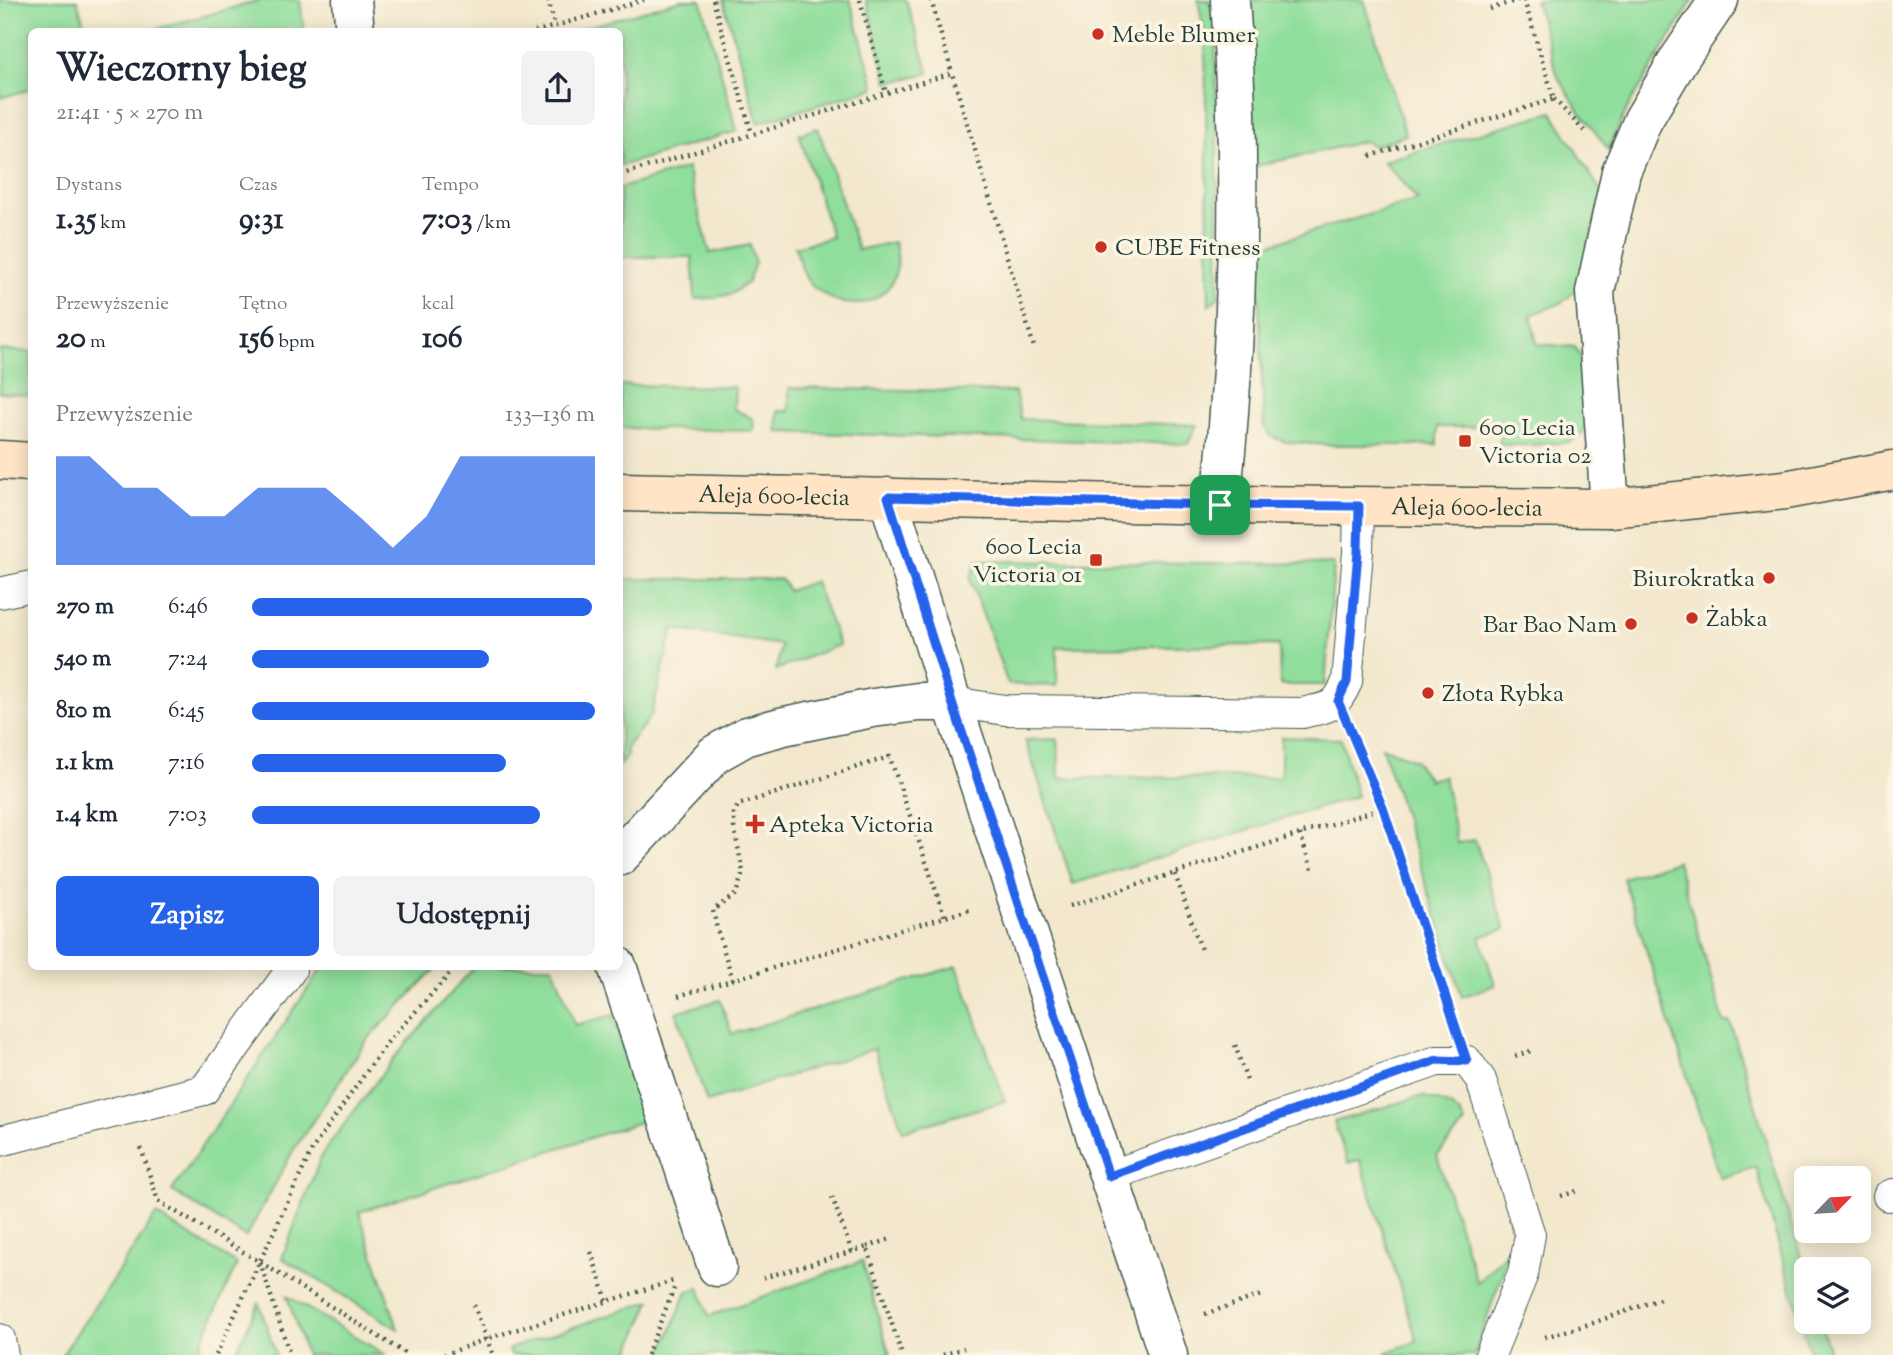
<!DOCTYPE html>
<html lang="pl">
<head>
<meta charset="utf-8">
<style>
	:root { --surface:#fff; --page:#f2f2f3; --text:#1f2937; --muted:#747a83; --accent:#2563eb }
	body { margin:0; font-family:"Sorts Mill Goudy",serif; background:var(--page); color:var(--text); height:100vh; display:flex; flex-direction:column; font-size:26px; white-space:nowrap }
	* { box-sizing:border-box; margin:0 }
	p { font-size:23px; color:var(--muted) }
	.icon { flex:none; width:38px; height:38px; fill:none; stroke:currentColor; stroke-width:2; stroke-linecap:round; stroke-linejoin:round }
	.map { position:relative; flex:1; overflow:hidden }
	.sheet { position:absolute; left:28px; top:28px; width:595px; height:942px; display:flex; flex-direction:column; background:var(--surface); border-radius:10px; box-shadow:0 4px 18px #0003 }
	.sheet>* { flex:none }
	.needle { width:46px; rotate:65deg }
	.buttons { position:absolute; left:1794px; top:1166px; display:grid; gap:14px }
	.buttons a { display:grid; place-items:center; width:77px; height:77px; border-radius:10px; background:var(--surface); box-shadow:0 4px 18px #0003; font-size:35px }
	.pin { position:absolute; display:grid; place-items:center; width:60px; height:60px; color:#fff; margin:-30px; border-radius:14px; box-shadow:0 4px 10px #0006 }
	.round { display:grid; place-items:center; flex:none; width:74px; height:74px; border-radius:10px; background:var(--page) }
	.overview { display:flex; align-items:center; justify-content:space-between; height:119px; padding:0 28px }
	h1 { font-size:38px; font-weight:800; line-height:52px }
	.stats { display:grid; grid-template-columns:repeat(3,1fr); gap:10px; height:119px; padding:7px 28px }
	.stats div { display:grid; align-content:center }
	.stats b { font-size:30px; font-weight:800 }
	.stats small { font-size:19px; font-weight:400 }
	.stats p { font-size:19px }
	.chart { height:196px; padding:14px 28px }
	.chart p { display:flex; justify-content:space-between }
	.chart svg { width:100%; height:126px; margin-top:7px; fill:var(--accent); opacity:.7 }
	.action { display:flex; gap:14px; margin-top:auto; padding:14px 28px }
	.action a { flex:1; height:80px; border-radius:10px; background:var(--accent); color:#fff; font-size:28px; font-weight:800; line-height:80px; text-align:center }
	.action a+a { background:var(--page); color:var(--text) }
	ul { padding:0 28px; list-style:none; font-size:23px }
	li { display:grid; grid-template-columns:112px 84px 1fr; align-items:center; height:52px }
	li i { height:18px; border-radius:9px; background:var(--accent) }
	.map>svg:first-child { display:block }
</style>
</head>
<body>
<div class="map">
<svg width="1893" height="1355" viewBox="0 0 1893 1355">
	<rect width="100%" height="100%" fill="#fcf5e5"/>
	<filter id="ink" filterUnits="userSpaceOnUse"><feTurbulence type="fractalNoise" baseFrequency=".0143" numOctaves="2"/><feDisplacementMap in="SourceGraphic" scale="14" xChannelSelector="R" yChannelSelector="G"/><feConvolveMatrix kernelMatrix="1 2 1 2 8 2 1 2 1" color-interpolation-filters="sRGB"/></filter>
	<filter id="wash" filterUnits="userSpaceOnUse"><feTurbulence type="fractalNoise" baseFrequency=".00686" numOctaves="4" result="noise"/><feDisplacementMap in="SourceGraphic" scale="28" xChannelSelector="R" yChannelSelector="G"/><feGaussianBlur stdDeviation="1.57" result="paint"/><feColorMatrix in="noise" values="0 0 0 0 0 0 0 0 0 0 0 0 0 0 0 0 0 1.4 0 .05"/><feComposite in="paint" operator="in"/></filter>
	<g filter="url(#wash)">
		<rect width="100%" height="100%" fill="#f3e8cd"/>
		<path fill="#90de9c" stroke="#588e68" stroke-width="2" d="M0 0H77L86 31 32 32 31 89 0 98Z
			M261 0H300L304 31H149Z
			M681 0H701L737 131 620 166V32L574 31Z
			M723 0H850L875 88 758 123Z
			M866 0H906L929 73 888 83Z
			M1198 0H1209L1215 19 1219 296 1209 306 1205 36Z
			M1249 0H1364L1406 135 1374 146 1365 141 1252 167Z
			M1535 0H1693L1628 107 1608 149 1578 109 1558 77Z
			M1552 112 1602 193 1578 289 1561 303 1531 315 1537 344 1575 347 1582 358 1589 413 1583 432 1570 442 1533 445H1500V427H1437V445H1330L1285 442 1272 437 1264 427 1257 248 1418 200 1383 161Z
			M818 128 858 250 894 242C911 289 861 322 822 293 818 290 812 287 809 283 802 274 799 258 795 247L832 237 799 134Z
			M687 168 710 253 750 245 755 263 748 282 731 294 713 298 695 299 692 257H620V188Z
			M0 350 31 352V396L0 393Z
			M620 385 735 387 734 409 753 419 754 431 620 428Z
			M789 388 1015 392 1021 419 1197 425 1188 444 777 432 778 411H789Z
			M977 561 1334 564 1325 685H1280L1279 645 1057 647V686L1008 684 970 579Z
			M620 579H779L784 583 788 591 815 581 839 645 776 670 781 645 673 629 651 716 626 748 627 755 620 765Z
			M1281 737 1341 739 1357 796 1073 884 1025 740 1058 739 1059 778 1281 777Z
			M1382 747 1415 760 1429 780 1444 776 1457 843 1475 840 1505 929 1480 937 1495 985 1462 997Z
			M1677 861 1724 1023 1730 1022 1806 1273V1321H1820L1831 1355H1811L1756 1167 1720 1178 1623 878Z
			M323 966H438L367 1040 293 1151 246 1237 172 1191Z
			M475 966H553L575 1025 613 1015 646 1120 359 1212 398 1329 282 1258 322 1154 394 1058Z
			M957 966 1005 1101 903 1131 874 1049 707 1102 676 1012 720 1000 732 1034Z
			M1422 1096C1439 1102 1458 1104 1465 1123L1437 1156 1477 1283 1507 1252 1504 1269 1474 1355H1386L1385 1353 1417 1341 1360 1160 1348 1163 1334 1122Z
			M156 1215 237 1264 196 1355H62Z
			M862 1261 890 1355H661L687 1291 699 1288 709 1316Z
			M287 1296 386 1355H306Z
			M651 1301 628 1355H511L508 1349Z
			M259 1303 276 1355H234Z"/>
	</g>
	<g filter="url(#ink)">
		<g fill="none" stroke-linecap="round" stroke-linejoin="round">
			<defs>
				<path id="lane" d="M0 593 32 586
					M952 702 1005 710 1303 713C1330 706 1335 709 1347 682L1358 552 1359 506
					M0 1141 204 1090 291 970 290 966
					M1109 1176 1437 1061H1467L1481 1080 1530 1235 1523 1274 1490 1355
					M1888 1196 1893 1194
					M0 1339 3 1355"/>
				<path id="street" d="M352 0 355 32
					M888 497 952 702 1168 1355
					M1221 505C1238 338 1243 168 1230 0
					M1610 508 1595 292 1621 172 1643 120 1679 59 1719 0
					M620 856 715 754 747 736 784 726 873 708 918 702H952
					M617 966 717 1267"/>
				<g id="secondary">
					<path d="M0 460 32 462"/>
					<path id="s1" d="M620 492 1221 505 1610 508 1785 490 1893 470"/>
				</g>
			</defs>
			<use href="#lane" stroke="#3f574b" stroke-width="32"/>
			<use href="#street" stroke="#3f574b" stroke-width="41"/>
			<use href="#secondary" stroke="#3f574b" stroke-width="41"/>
			<path stroke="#3f574b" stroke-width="4.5" stroke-dasharray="2 5" stroke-linecap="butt" d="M548 0 555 26
				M713 0 752 134
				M860 0 886 93
				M931 0 952 73
				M1490 9 1518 0
				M535 32 644 0
				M1554 99 1587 134
				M1370 156 1554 99 1524 0
				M620 175 952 73 1034 347
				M1355 741 1383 808
				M889 755 945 917
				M1300 834 1313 873
				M1175 874 1201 949
				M1070 906 1383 808 1453 1019
				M733 980 717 929 713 910 736 894 743 872 734 827V814L738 805 889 757
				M678 996 972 909
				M1235 1045 1247 1081
				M1515 1056 1534 1050
				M141 1148 158 1201 260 1262 408 1355
				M1561 1196 1580 1190
				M832 1197 852 1252
				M867 1247 891 1239
				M591 1252 607 1301
				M260 1262 290 1355
				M763 1278 867 1247 902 1355
				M474 1305 493 1355
				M1205 1314 1264 1294
				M1545 1337 1593 1323 1660 1299
				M216 1355 313 1148 386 1044 457 966
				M444 1355 486 1339 673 1281
				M647 1355 675 1286
				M943 1355 964 1348"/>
			<use href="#lane" stroke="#fff" stroke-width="30"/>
			<use href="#street" stroke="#fff" stroke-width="38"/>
			<use href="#secondary" stroke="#ffe4c6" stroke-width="38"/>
		</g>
	</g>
	<g fill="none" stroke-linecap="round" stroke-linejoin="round" filter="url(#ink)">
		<defs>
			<path id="route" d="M888 497 1220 505 1359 506 1358 552 1347 682 1338 701 1383 808 1467 1061 1437 1060 1109 1176 952 702Z"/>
		</defs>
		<use href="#route" stroke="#fff" stroke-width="14"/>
		<use href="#route" stroke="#2563eb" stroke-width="9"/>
	</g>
	<g fill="#c8321e" stroke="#fcf5e5" stroke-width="2.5">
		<circle cx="1098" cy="34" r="7"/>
		<circle cx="1101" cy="247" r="7"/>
		<rect x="1458" y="434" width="14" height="14" rx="3.5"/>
		<rect x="1089" y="553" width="14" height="14" rx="3.5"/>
		<circle cx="1769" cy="578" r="7"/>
		<circle cx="1692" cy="618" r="7"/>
		<circle cx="1631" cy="624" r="7"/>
		<circle cx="1428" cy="693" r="7"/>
		<path d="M751.5 813.5h7v7h7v7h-7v7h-7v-7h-7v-7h7z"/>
	</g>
	<g text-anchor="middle" stroke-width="7" stroke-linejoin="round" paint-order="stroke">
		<g font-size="24" fill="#1f3d34" stroke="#fcf5e5" text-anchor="start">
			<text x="1112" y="42">Meble Blumer</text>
			<text x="1115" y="255">CUBE Fitness</text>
			<text x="1479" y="435">600 Lecia<tspan x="1479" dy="28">Victoria 02</tspan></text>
			<text x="1082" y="554" text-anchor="end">600 Lecia<tspan x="1082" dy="28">Victoria 01</tspan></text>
			<text x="1755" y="586" text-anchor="end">Biurokratka</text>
			<text x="1706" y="626">Żabka</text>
			<text x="1617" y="632" text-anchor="end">Bar Bao Nam</text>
			<text x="1442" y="701">Złota Rybka</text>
			<text x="769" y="832">Apteka Victoria</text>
		</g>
		<g font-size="24" fill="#1f3d34" stroke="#fcf5e5">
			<text dy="8" stroke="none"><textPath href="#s1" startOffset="154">Aleja 600-lecia</textPath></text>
			<text dy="8" stroke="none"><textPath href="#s1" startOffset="847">Aleja 600-lecia</textPath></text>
		</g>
	</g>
</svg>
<div class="buttons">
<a><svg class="needle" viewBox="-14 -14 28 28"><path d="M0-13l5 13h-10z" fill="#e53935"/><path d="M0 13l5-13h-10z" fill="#747a83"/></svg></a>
<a><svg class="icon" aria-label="layers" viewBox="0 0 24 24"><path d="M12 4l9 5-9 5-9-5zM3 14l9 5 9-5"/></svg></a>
</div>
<div class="pin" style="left:1220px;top:505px;background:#1e9e55"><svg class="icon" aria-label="arrive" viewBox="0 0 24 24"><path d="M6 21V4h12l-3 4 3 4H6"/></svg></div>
<section class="sheet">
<div class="overview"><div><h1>Wieczorny bieg</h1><p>21:41 · 5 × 270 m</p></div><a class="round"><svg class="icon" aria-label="share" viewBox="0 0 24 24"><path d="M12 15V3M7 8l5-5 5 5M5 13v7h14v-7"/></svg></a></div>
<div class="stats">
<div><p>Dystans</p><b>1.35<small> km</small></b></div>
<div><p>Czas</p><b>9:31</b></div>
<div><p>Tempo</p><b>7:03<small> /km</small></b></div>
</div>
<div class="stats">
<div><p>Przewyższenie</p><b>20<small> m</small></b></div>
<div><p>Tętno</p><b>156<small> bpm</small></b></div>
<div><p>kcal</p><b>106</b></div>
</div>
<div class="chart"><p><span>Przewyższenie</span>133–136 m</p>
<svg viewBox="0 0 160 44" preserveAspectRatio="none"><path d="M0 44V6L10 6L20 17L30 17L40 27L50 27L60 17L70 17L80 17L90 27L100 38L110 27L120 6L130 6L140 6L150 6L160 6V44z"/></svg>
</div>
<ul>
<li><b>270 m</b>6:46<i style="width:99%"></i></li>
<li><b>540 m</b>7:24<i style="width:69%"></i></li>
<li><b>810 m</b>6:45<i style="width:100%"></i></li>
<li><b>1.1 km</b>7:16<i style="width:74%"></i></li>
<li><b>1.4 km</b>7:03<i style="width:84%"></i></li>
</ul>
<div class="action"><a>Zapisz</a><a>Udostępnij</a></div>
</section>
</div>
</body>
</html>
